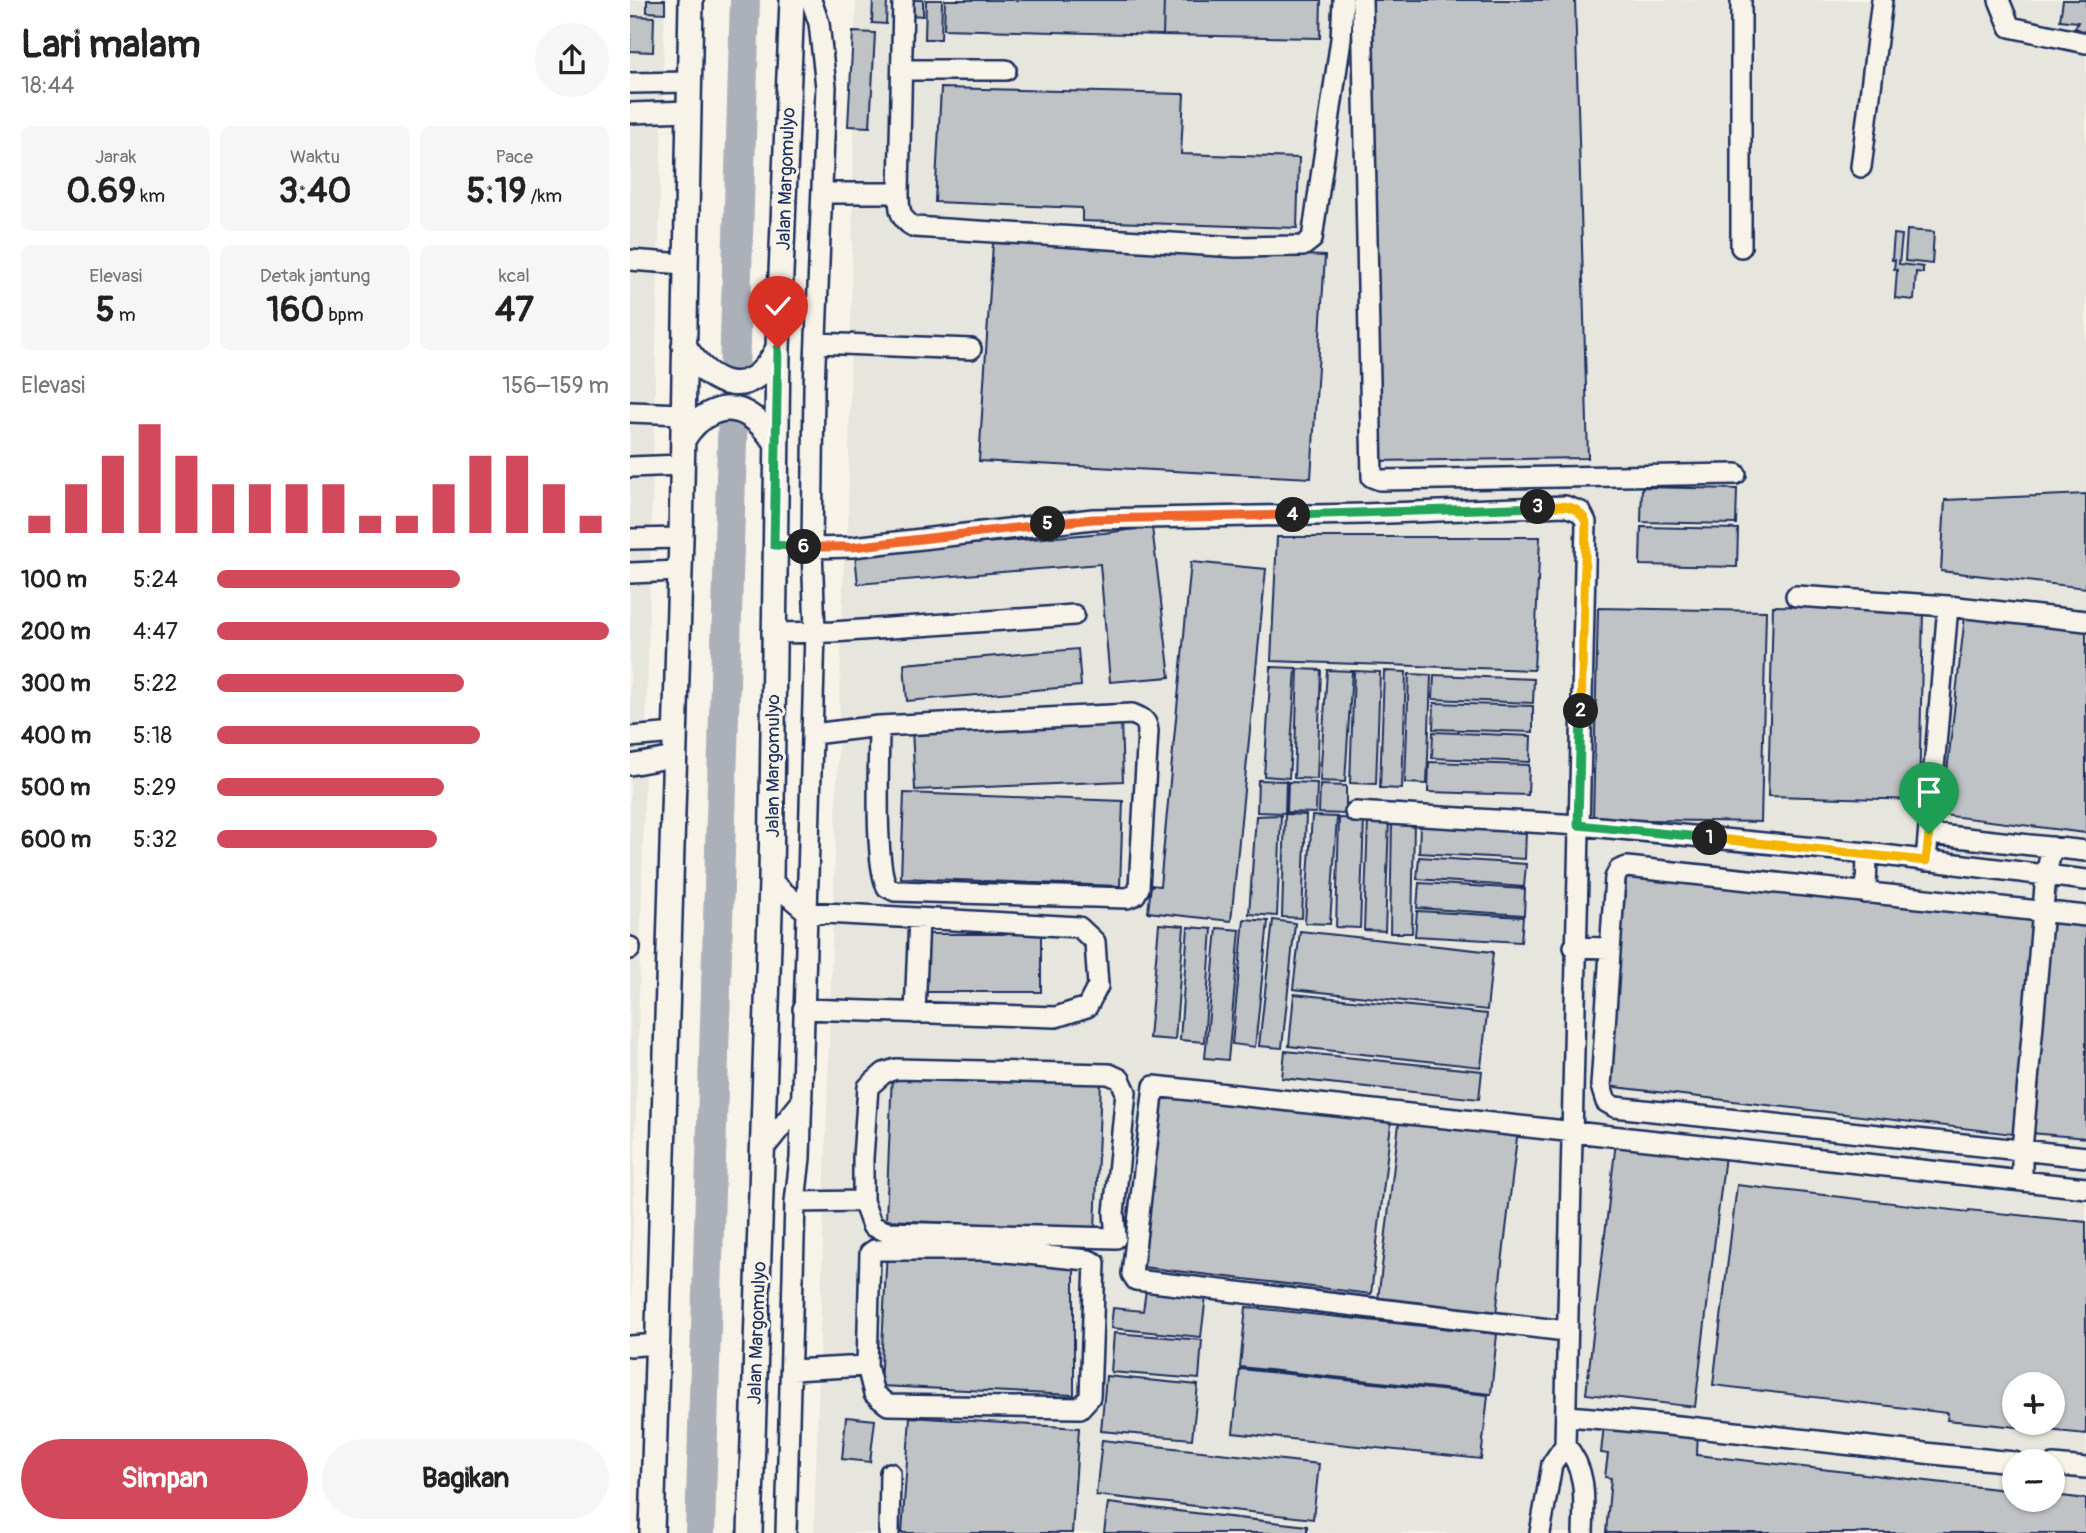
<!DOCTYPE html>
<html lang="id">
<head>
<meta charset="utf-8">
<style>
	:root { --surface:#fff; --page:#f6f6f6; --text:#222; --muted:#767676; --accent:#d1495b }
	body { margin:0; font-family:Pangolin,sans-serif; background:var(--page); color:var(--text); height:100vh; display:flex; flex-direction:column; font-size:26px; white-space:nowrap }
	* { box-sizing:border-box; margin:0 }
	p { font-size:23px; color:var(--muted) }
	.icon { flex:none; width:38px; height:38px; fill:none; stroke:currentColor; stroke-width:2; stroke-linecap:round; stroke-linejoin:round }
	.map { position:relative; flex:1; overflow:hidden }
	.panel { display:flex; flex-direction:column; background:var(--surface); width:630px }
	.panel>* { flex:none }
	.fabs { position:absolute; left:1372px; top:1372px; display:grid; gap:14px }
	.fabs a { display:grid; place-items:center; width:63px; height:63px; border-radius:50%; background:var(--surface); box-shadow:0 2px 5px #0004; font-size:35px }
	.pin { position:absolute; display:grid; place-items:center; width:60px; height:60px; color:#fff; margin:-72px -30px; border-radius:50% 50% 50% 0; rotate:-45deg; box-shadow:0 0 7px #0007 }
	.pin .icon { rotate:45deg }
	.km { position:absolute; width:35px; height:35px; margin:-18px; border-radius:50%; background:#222; color:#fff; font-size:19px; line-height:35px; text-align:center }
	.round { display:grid; place-items:center; flex:none; width:74px; height:74px; border-radius:37px; background:var(--page) }
	.headline { display:flex; align-items:center; justify-content:space-between; height:119px; padding:0 21px }
	h1 { font-size:38px; font-weight:700; line-height:52px }
	.figures { display:grid; grid-template-columns:repeat(3,1fr); gap:10px; height:119px; padding:7px 21px }
	.figures div { display:grid; align-content:center; border-radius:10px; background:var(--page); text-align:center }
	.figures b { font-size:35px; font-weight:700 }
	.figures small { font-size:19px; font-weight:400 }
	.figures p { font-size:19px }
	.chart { height:196px; padding:14px 21px }
	.chart p { display:flex; justify-content:space-between }
	.chart svg { width:100%; height:126px; margin-top:7px; stroke:var(--accent); stroke-width:6 }
	.primary-button { display:flex; gap:14px; margin-top:auto; padding:14px 21px }
	.primary-button a { flex:1; height:80px; border-radius:42px; background:var(--accent); color:#fff; font-size:28px; font-weight:700; line-height:80px; text-align:center }
	.primary-button a+a { background:var(--page); color:var(--text) }
	ul { padding:0 21px; list-style:none; font-size:23px }
	li { display:grid; grid-template-columns:112px 84px 1fr; align-items:center; height:52px }
	li i { height:18px; border-radius:9px; background:var(--accent) }
	main { display:flex; flex:1; min-height:0 }
	.map>svg:first-child { display:block }
</style>
</head>
<body>
<main>
<section class="panel">
<div class="headline"><div><h1>Lari malam</h1><p>18:44</p></div><a class="round"><svg class="icon" aria-label="share" viewBox="0 0 24 24"><path d="M12 15V3M7 8l5-5 5 5M5 13v7h14v-7"/></svg></a></div>
<div class="figures">
<div><p>Jarak</p><b>0.69<small> km</small></b></div>
<div><p>Waktu</p><b>3:40</b></div>
<div><p>Pace</p><b>5:19<small> /km</small></b></div>
</div>
<div class="figures">
<div><p>Elevasi</p><b>5<small> m</small></b></div>
<div><p>Detak jantung</p><b>160<small> bpm</small></b></div>
<div><p>kcal</p><b>47</b></div>
</div>
<div class="chart"><p><span>Elevasi</span>156–159 m</p>
<svg viewBox="0 0 160 44" preserveAspectRatio="none"><path d="M5 44V38M15 44V27M25 44V17M35 44V6M45 44V17M55 44V27M65 44V27M75 44V27M85 44V27M95 44V38M105 44V38M115 44V27M125 44V17M135 44V17M145 44V27M155 44V38"/></svg>
</div>
<ul>
<li><b>100 m</b>5:24<i style="width:62%"></i></li>
<li><b>200 m</b>4:47<i style="width:100%"></i></li>
<li><b>300 m</b>5:22<i style="width:63%"></i></li>
<li><b>400 m</b>5:18<i style="width:67%"></i></li>
<li><b>500 m</b>5:29<i style="width:58%"></i></li>
<li><b>600 m</b>5:32<i style="width:56%"></i></li>
</ul>
<div class="primary-button"><a>Simpan</a><a>Bagikan</a></div>
</section>
<div class="map">
<svg width="1456" height="1533" viewBox="0 0 1456 1533">
	<rect width="100%" height="100%" fill="#f7f3e8"/>
	<filter id="ink" filterUnits="userSpaceOnUse"><feTurbulence type="fractalNoise" baseFrequency=".0143" numOctaves="2"/><feDisplacementMap in="SourceGraphic" scale="14" xChannelSelector="R" yChannelSelector="G"/><feConvolveMatrix kernelMatrix="1 2 1 2 8 2 1 2 1" color-interpolation-filters="sRGB"/></filter>
	<g filter="url(#ink)">
		<path fill="#e6e5de" fill-rule="evenodd" d="M0 0H35L0 1342Z
			M226 0H1456V1533H184L214 559 218 526ZM1384 1384H1423V1423H1384ZM1384 1461H1423V1500H1384Z"/>
		<g fill="none" stroke-linecap="round" stroke-linejoin="round">
			<path stroke="#acb0b9" stroke-width="30" d="M70 1533 115 0"/>
		</g>
		<path fill="#c0c3c5" stroke="#1b2f5e" stroke-width="2" fill-rule="evenodd" d="M17 0H35V13L17 12Z
			M243 0H257L256 24 242 23Z
			M280 0H293V16L279 15Z
			M296 0H312L311 39H295Z
			M315 0H534L533 35 314 29Z
			M534 0H691L690 38 533 35Z
			M735 0H945L958 458 745 461Z
			M1433 0H1456V32L1445 28 1448 22 1430 20Z
			M0 16 24 17 23 52 0 51Z
			M223 32 245 33 240 127 218 126Z
			M311 88 554 94 551 154 669 158 667 228 452 221V208L305 202Z
			M1277 230 1304 232 1302 264 1275 261Z
			M1264 234 1272 235 1269 264 1293 267V273L1286 272 1284 300 1265 298 1267 270 1264 269 1265 260H1262Z
			M363 243 695 256 681 478 349 461Z
			M1012 487 1107 489 1106 524 1011 522Z
			M1456 494V588L1311 571 1315 500Z
			M522 527 540 677 480 682 470 564 228 584 225 554 474 533Z
			M1011 527 1108 529 1107 567 1010 565Z
			M647 537H910L904 670 641 661Z
			M561 562 636 569 601 921 518 912 521 885 530 886Z
			M1143 606 1293 609 1289 800 1138 796Z
			M968 608 1136 611 1131 822 963 819Z
			M1335 616 1456 630V833L1312 815Z
			M448 649 451 686 277 701 274 664Z
			M641 667 666 668 659 778 634 776Z
			M668 669 691 670 687 779 664 778Z
			M697 670 722 671 715 782 690 781Z
			M724 671 750 672 746 784 720 783Z
			M754 671 776 672 772 789 750 788Z
			M779 674 801 675 797 784 775 783Z
			M804 675 904 679 903 703 803 699Z
			M804 703 903 706V732L803 729Z
			M491 719 493 781 285 790 282 728Z
			M803 732 901 736 900 762 802 758Z
			M799 762 899 765 898 795 798 792Z
			M628 780 656 781 655 813 627 812Z
			M658 782 687 783 686 813 657 812Z
			M690 785 716 786V814L689 813Z
			M274 793 493 801 490 886 271 878Z
			M655 814 676 815 672 918 652 917Z
			M651 815 647 916 619 914 626 816Z
			M682 816 707 817 700 924 675 923Z
			M709 818 734 819 730 928 706 927Z
			M738 820 759 821 755 931 734 930Z
			M762 822H784L782 933H760Z
			M790 825 896 830 895 859 789 853Z
			M789 857 896 864 894 887 787 879Z
			M997 871 1409 915 1391 1135 977 1086Z
			M789 883 895 889 894 915 787 908Z
			M787 911 893 917 891 942 785 936Z
			M1423 918 1456 921V1138L1401 1133Z
			M614 919 638 921 625 1047 602 1044Z
			M643 920 665 923 652 1048 629 1046Z
			M529 924 554 926 545 1040 519 1038Z
			M558 927 582 929 574 1042 550 1040Z
			M587 928 610 930 598 1060 575 1058Z
			M670 931 863 952 857 1010 663 989Z
			M293 934H411V992H293Z
			M664 994 857 1014 851 1067 659 1046Z
			M655 1051 852 1071 849 1099 652 1078Z
			M262 1073 471 1082 465 1229 256 1220Z
			M525 1087 762 1115 741 1294 504 1266Z
			M770 1115 888 1129 866 1314 748 1300Z
			M986 1142 1095 1155 1065 1407 956 1394Z
			M1107 1185 1339 1212V1210L1456 1222V1434L1317 1420 1318 1413 1083 1385ZM1384 1384H1423V1423H1384Z
			M257 1249 444 1261V1395L250 1386Z
			M516 1290 576 1296 571 1337 481 1328 483 1308 513 1311Z
			M616 1307 867 1334 861 1394 610 1367Z
			M484 1333 572 1340 569 1379 481 1372Z
			M610 1369 858 1395 851 1459 603 1433Z
			M476 1376 568 1385 562 1439 471 1431Z
			M216 1417 245 1420 240 1462 212 1459Z
			M280 1417 449 1428 442 1533H272Z
			M974 1425 1068 1427 1067 1455 1384 1491V1500H1423V1495L1456 1499V1533H976L981 1478 975 1477 978 1454 971 1453Z
			M472 1440 689 1464 683 1519 466 1495Z
			M478 1503 677 1526V1533H474Z"/>
		<g fill="none" stroke-linecap="round" stroke-linejoin="round">
			<defs>
				<path id="minor" d="M273 0 269 193C269 208 269 219 284 227L606 247 673 246 682 239 711 39 713 0
					M732 0 742 477 750 480 1106 474
					M1111 0V247
					M1369 0 1380 27 1456 43
					M272 70H376
					M0 83 60 82
					M0 113 60 111
					M1231 167 1252 0
					M192 193H269
					M0 260 55 264
					M186 343 341 349
					M0 412 53 414
					M0 467 52 465
					M0 539 51 538
					M144 545 182 548 223 547 463 519 734 514 935 506 951 512 956 522 935 1445C958 1471 954 1500 953 1533
					M0 573 50 571
					M1166 596 1318 606
					M142 633 203 632 444 615
					M183 734 249 726 502 714C512 718 517 720 518 731L509 888 505 895 497 898 265 891 257 887C244 863 249 759 249 726
					M0 737 44 733
					M0 765 44 757
					M725 812 949 825 1237 853 1456 880
					M1299 834 1456 851
					M1296 861 1318 606 1456 621
					M141 881 177 912 449 927 465 942 468 986 457 1007 426 1017 173 1009
					M1236 893 1237 853
					M1456 916 997 867 989 870 985 878 971 1086 976 1102 985 1107 1456 1157
					M0 947V949
					M944 947 979 948
					M285 1013 289 919
					M131 1152 172 1101
					M1392 1181V1150L1416 875 1422 847
					M165 1202 233 1201V1158L238 1087 254 1073 266 1069 479 1074 490 1079 496 1092 484 1213 486 1238 257 1232 242 1226 233 1201
					M936 1331 506 1280 502 1274 524 1086 1456 1188
					M0 1346 28 1344
					M162 1370 237 1366 240 1253 244 1250H356L458 1260 465 1263 460 1397 450 1408 258 1405 244 1394 237 1366
					M936 1416C1086 1427 1234 1448 1384 1462
					M1423 1465 1456 1468
					M156 1533 165 1202 170 1158 185 632 182 548 184 388 196 87 189 23 181 0
					M259 1533 260 1473
					M910 1533 922 1464 935 1445"/>
				<path id="major" d="M54 346C83 389 121 402 148 348
					M53 440C67 416 96 397 123 418 132 424 139 434 146 442
					M22 1533 51 538 61 0
					M120 1533 141 881 148 348 162 0"/>
			</defs>
			<use href="#minor" stroke="#1b2f5e" stroke-width="24"/>
			<use href="#major" stroke="#1b2f5e" stroke-width="28"/>
			<use href="#minor" stroke="#f7f3e8" stroke-width="19"/>
			<use href="#major" stroke="#f7f3e8" stroke-width="23"/>
		</g>
	</g>
	<g fill="none" stroke-linecap="round" stroke-linejoin="round" filter="url(#ink)">
		<defs>
			<path id="split-1" d="M1080 838 1296 861 1299 834"/>
			<path id="split-2" d="M951 711 948 825 1080 838"/>
			<path id="split-3" d="M908 507C927 506 946 501 956 522L951 711"/>
			<path id="split-4" d="M663 515 908 507"/>
			<path id="split-5" d="M418 524 463 519 663 515"/>
			<path id="split-6" d="M174 547H223L418 524"/>
			<path id="split-7" d="M148 348 144 545 174 547"/>
		</defs>
		<use href="#split-1" stroke="#fff" stroke-width="14"/>
		<use href="#split-2" stroke="#fff" stroke-width="14"/>
		<use href="#split-3" stroke="#fff" stroke-width="14"/>
		<use href="#split-4" stroke="#fff" stroke-width="14"/>
		<use href="#split-5" stroke="#fff" stroke-width="14"/>
		<use href="#split-6" stroke="#fff" stroke-width="14"/>
		<use href="#split-7" stroke="#fff" stroke-width="14"/>
		<use href="#split-1" stroke="#f5b400" stroke-width="9"/>
		<use href="#split-2" stroke="#22a559" stroke-width="9"/>
		<use href="#split-3" stroke="#f5b400" stroke-width="9"/>
		<use href="#split-4" stroke="#22a559" stroke-width="9"/>
		<use href="#split-5" stroke="#f0652b" stroke-width="9"/>
		<use href="#split-6" stroke="#f0652b" stroke-width="9"/>
		<use href="#split-7" stroke="#22a559" stroke-width="9"/>
	</g>
	<g text-anchor="middle" stroke-width="6" stroke-linejoin="round" paint-order="stroke">
		<g font-size="19" fill="#1b2f5e" stroke="#f7f3e8">
			<text transform="translate(155 179) rotate(-88)" y="7">Jalan Margomulyo</text>
			<text transform="translate(142 766) rotate(-90)" y="7">Jalan Margomulyo</text>
			<text transform="translate(126 1333) rotate(-88)" y="7">Jalan Margomulyo</text>
		</g>
	</g>
</svg>
<div class="fabs">
<a>+</a>
<a>−</a>
</div>
<div class="pin" style="left:1299px;top:834px;background:#1e9e55"><svg class="icon" aria-label="arrive" viewBox="0 0 24 24"><path d="M6 21V4h12l-3 4 3 4H6"/></svg></div>
<div class="pin" style="left:148px;top:348px;background:#d93025"><svg class="icon" aria-label="check" viewBox="0 0 24 24"><path d="M5 12l5 5 9-10"/></svg></div>
<b class="km" style="left:1080px;top:838px">1</b>
<b class="km" style="left:951px;top:711px">2</b>
<b class="km" style="left:908px;top:507px">3</b>
<b class="km" style="left:663px;top:515px">4</b>
<b class="km" style="left:418px;top:524px">5</b>
<b class="km" style="left:174px;top:547px">6</b>
</div>
</main>
</body>
</html>
